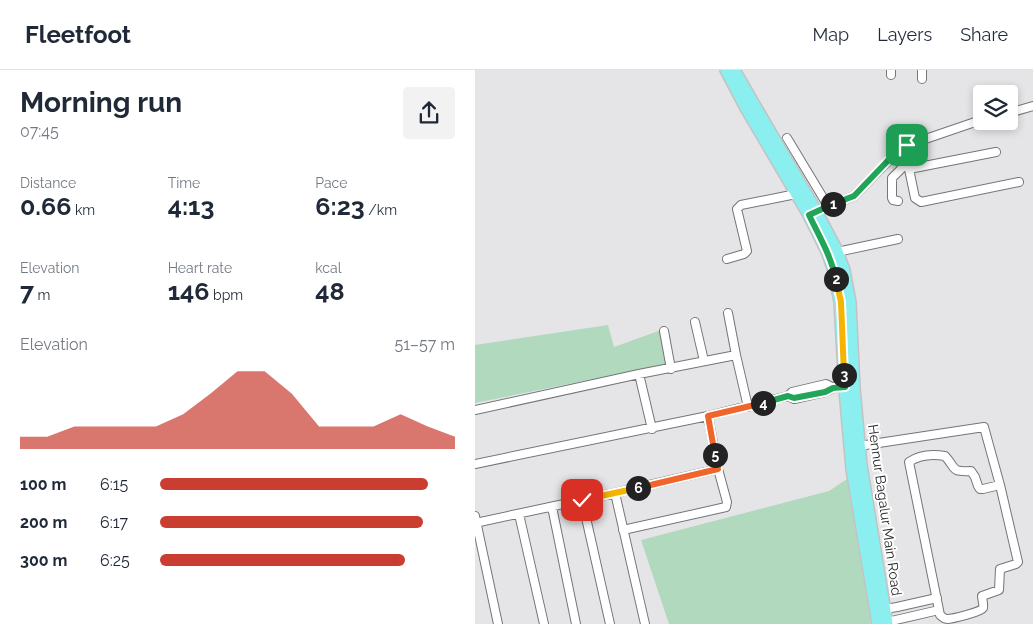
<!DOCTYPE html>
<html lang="en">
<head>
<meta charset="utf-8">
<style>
	:root { --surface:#fff; --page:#f2f2f3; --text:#1f2937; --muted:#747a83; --line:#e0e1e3; --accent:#ca3d31 }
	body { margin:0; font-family:Raleway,sans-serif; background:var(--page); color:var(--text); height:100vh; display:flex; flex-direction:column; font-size:19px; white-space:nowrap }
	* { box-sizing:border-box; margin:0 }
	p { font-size:16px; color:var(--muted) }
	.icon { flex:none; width:28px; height:28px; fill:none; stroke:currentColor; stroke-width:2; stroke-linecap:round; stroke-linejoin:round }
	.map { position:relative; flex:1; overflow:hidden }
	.panel { display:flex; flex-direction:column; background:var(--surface); width:475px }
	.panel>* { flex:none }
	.buttons { position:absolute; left:498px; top:15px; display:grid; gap:10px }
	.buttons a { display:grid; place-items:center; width:45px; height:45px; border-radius:5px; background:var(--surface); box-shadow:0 2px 8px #0003; font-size:25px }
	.pin { position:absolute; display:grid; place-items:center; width:42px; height:42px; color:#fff; margin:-21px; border-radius:10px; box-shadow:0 2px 8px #0006 }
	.km { position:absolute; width:25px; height:25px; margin:-12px; border-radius:50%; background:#222; color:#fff; font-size:14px; line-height:25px; text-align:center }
	.round { display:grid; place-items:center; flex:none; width:52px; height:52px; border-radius:5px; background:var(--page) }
	.head { display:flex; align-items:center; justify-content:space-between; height:85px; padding:0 20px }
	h1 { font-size:28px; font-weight:700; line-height:38px }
	.stats { display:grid; grid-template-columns:repeat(3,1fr); gap:8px; height:85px; padding:5px 20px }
	.stats div { display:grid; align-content:center }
	.stats b { font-size:25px; font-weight:700 }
	.stats small { font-size:14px; font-weight:400 }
	.stats p { font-size:14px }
	.chart { height:140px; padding:10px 20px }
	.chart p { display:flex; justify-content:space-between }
	.chart svg { width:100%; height:90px; margin-top:5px; fill:var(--accent); opacity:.7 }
	ul { padding:0 20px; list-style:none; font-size:16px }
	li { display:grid; grid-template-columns:80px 60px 1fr; align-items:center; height:38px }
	li i { height:12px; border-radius:6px; background:var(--accent) }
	header { display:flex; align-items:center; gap:30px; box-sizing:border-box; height:70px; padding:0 25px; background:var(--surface); border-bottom:1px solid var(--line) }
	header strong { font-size:24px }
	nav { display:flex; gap:28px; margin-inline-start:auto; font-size:18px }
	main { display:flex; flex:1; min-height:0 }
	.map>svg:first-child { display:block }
</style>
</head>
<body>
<header>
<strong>Fleetfoot</strong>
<nav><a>Map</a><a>Layers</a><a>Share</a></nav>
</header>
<main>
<section class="panel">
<div class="head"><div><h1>Morning run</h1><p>07:45</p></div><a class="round"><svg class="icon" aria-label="share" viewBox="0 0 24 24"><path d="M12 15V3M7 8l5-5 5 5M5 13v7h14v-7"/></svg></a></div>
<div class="stats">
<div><p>Distance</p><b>0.66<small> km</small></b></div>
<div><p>Time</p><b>4:13</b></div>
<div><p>Pace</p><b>6:23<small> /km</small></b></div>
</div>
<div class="stats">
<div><p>Elevation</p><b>7<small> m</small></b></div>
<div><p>Heart rate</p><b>146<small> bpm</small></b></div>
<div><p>kcal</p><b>48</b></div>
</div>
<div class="chart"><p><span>Elevation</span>51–57 m</p>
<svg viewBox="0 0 160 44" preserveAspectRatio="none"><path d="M0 44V38L10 38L20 33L30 33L40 33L50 33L60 27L70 17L80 6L90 6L100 17L110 33L120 33L130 33L140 27L150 33L160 38V44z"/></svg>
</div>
<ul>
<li><b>100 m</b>6:15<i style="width:91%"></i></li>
<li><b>200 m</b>6:17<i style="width:89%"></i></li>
<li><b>300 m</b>6:25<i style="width:83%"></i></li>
</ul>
</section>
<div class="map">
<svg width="558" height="554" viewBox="0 0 558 554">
	<rect width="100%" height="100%" fill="#e5e5e8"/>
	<path fill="#b0d9bd" d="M133 255 139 277 186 260 192 294 0 333V275Z
		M372 409 396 554H194L166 470 354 421Z"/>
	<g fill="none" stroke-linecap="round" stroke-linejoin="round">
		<defs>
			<path id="street" d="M416 0V5
				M447 0V9
				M534 43 558 36
				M312 68 353 136
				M425 79 430 95 434 99V85L432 75
				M521 82 434 99 440 128 446 132 544 112
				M423 131 418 130 417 128V108L430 95
				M339 142 379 126 427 77 506 50
				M362 182 423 169
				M252 189 269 184 272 181 262 139 266 135 321 124
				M253 243 261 285
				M220 252 229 291
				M189 261 196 299
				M164 304 177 359
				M359 318 351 314 317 322 313 326 319 329 350 322 359 318 372 316
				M0 340 164 304 261 285 273 337
				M384 376 509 357 525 415 543 492 541 494 525 499 524 520 507 526C507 528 509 536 508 538 506 542 477 549 472 549 469 549 468 547 465 545L434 392C444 385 458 384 470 386 482 399 475 402 496 401L500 407 503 416 505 419H508L525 415
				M0 394 233 346 313 326
				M140 423 170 554
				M107 430 135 554
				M77 437 101 554
				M44 444 69 554
				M0 446 23 554
				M0 453 140 423 243 399 233 346
				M148 460 251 437 252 432 243 399
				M410 539 422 537 462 528
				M412 552 464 540"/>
			<path id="primary" d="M251 0 271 38 334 145 352 181 359 201 365 232 370 320 377 399 403 554
				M259 0 341 141 361 179 369 200 375 232 379 318 386 395 412 554"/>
		</defs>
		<use href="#street" stroke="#747578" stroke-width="10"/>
		<use href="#primary" stroke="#c3c3c4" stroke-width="14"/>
		<use href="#street" stroke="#fff" stroke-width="8"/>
		<use href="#primary" stroke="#8aefee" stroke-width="11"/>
	</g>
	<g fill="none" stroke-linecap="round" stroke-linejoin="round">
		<defs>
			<path id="split-1" d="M358 134 379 126 424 79 427 77 432 75"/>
			<path id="split-2" d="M358 134 334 145C344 166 356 186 361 209"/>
			<path id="split-3" d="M361 209 366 232 369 305"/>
			<path id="split-4" d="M288 333 313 326 319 328 350 322 358 318 370 317 369 305"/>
			<path id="split-5" d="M240 385 233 346 288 333"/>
			<path id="split-6" d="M163 418 243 399 240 385"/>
			<path id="split-7" d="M107 430 163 418"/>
		</defs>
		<use href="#split-1" stroke="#fff" stroke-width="10"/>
		<use href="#split-2" stroke="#fff" stroke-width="10"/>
		<use href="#split-3" stroke="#fff" stroke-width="10"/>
		<use href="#split-4" stroke="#fff" stroke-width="10"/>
		<use href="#split-5" stroke="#fff" stroke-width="10"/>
		<use href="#split-6" stroke="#fff" stroke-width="10"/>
		<use href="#split-7" stroke="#fff" stroke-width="10"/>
		<use href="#split-1" stroke="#22a559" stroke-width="6"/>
		<use href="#split-2" stroke="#22a559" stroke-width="6"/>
		<use href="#split-3" stroke="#f5b400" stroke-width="6"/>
		<use href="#split-4" stroke="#22a559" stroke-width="6"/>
		<use href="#split-5" stroke="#f0652b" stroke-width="6"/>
		<use href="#split-6" stroke="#f0652b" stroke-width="6"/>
		<use href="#split-7" stroke="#f5b400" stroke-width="6"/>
	</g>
	<g text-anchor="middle" stroke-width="4" stroke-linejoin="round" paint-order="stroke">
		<g font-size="14" fill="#2a2a2c" stroke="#fff">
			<text transform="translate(410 440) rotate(82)" y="5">Hennur Bagalur Main Road</text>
		</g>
	</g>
</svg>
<div class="buttons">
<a><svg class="icon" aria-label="layers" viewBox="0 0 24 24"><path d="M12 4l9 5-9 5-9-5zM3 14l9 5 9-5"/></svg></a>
</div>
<div class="pin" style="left:432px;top:75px;background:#1e9e55"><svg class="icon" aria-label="arrive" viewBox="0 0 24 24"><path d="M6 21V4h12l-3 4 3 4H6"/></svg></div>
<div class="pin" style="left:107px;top:430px;background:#d93025"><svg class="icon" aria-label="check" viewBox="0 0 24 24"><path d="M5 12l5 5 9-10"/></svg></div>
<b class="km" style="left:358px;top:134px">1</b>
<b class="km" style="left:361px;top:209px">2</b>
<b class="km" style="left:369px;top:305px">3</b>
<b class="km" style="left:288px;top:333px">4</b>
<b class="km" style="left:240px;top:385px">5</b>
<b class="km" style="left:163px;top:418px">6</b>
</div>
</main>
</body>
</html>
